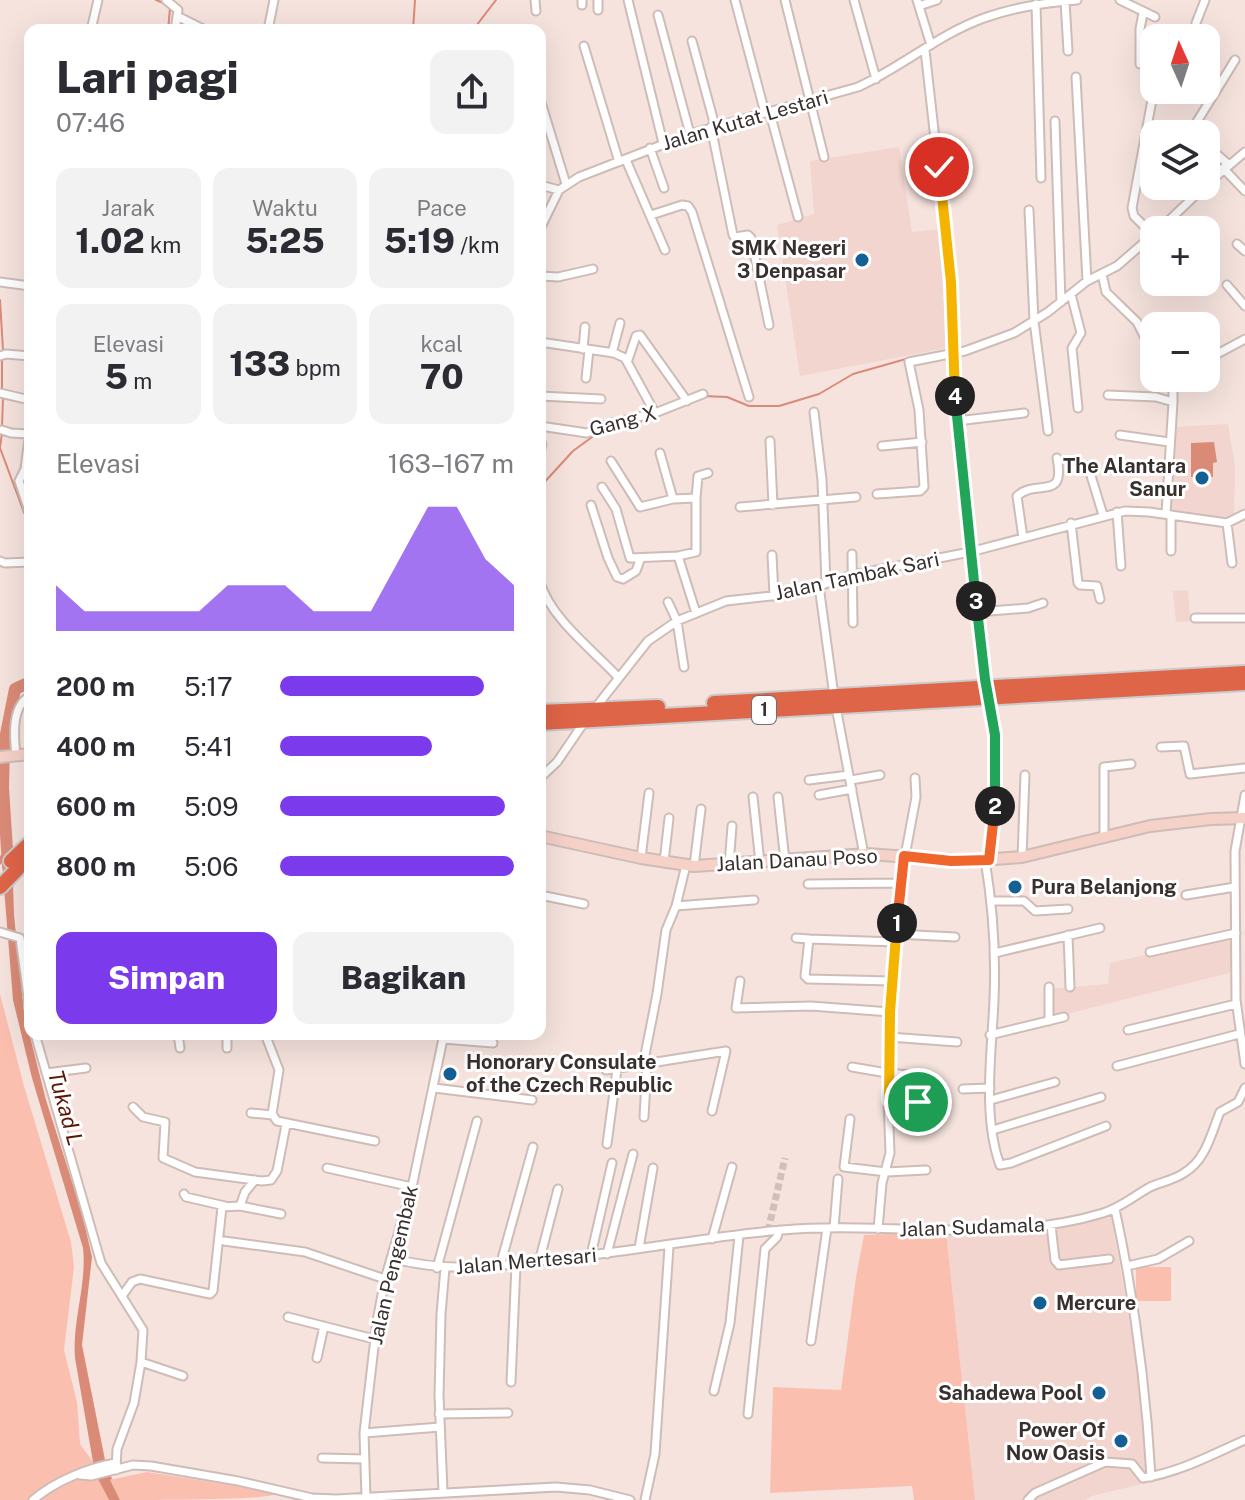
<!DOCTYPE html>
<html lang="id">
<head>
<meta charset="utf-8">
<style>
	:root { --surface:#fff; --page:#f2f2f3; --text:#2b2b33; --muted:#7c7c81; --accent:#7c3aed }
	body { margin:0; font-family:"Public Sans",sans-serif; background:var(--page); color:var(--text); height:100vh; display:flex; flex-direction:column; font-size:30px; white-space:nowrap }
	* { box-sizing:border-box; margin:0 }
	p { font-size:26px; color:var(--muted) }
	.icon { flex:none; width:44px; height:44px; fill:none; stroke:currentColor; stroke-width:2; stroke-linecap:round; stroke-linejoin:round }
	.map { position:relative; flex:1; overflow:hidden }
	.details { position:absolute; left:24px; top:24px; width:522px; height:1016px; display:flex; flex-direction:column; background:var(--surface); border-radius:16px; box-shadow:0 8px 32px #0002 }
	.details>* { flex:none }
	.needle { width:52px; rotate:357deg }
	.buttons { position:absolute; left:1140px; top:24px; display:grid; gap:16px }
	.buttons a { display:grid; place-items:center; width:80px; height:80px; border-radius:16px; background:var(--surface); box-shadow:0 8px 32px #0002; font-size:40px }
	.pin { position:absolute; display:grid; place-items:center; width:68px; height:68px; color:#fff; margin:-34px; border:4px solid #fff; border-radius:50%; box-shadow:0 2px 8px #0007 }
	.km { position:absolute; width:40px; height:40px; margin:-20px; border-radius:50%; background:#222; color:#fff; font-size:22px; line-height:40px; text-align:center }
	.round { display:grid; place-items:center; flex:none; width:84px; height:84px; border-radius:16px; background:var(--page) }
	.headline { display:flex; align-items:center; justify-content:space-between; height:136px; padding:0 32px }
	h1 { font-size:44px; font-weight:800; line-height:60px }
	.figures { display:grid; grid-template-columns:repeat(3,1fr); gap:12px; height:136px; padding:8px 32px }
	.figures div { display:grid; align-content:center; border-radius:16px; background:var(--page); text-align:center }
	.figures b { font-size:34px; font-weight:800 }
	.figures small { font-size:22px; font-weight:400 }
	.figures p { font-size:22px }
	.chart { height:224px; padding:16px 32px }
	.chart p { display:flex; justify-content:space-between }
	.chart svg { width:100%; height:144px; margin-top:8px; fill:var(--accent); opacity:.7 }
	.primary-button { display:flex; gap:16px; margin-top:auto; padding:16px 32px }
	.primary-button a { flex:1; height:92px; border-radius:16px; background:var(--accent); color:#fff; font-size:32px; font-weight:800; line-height:92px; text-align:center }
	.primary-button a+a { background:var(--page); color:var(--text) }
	ul { padding:0 32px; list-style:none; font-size:26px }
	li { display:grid; grid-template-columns:128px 96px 1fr; align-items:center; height:60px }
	li i { height:20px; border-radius:10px; background:var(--accent) }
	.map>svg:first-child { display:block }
</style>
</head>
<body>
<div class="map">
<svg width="1245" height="1500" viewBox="0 0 1245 1500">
	<rect width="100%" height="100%" fill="#f6e3de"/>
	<path fill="#f1d5ce" d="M899 147 912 232 939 229 947 348 800 376 777 225 814 214 810 161Z
		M1228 424 1235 466 1234 518 1226 521 1167 513 1173 427Z
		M1188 590 1190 621 1176 622 1173 591Z
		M1233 935V972L1051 1018 1050 989 1108 984 1110 963Z
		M1111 1217 1139 1374 1146 1483 1092 1496 1085 1500H975L946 1232H1025Z"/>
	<path fill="#fbbfb0" d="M0 994 24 1086 71 1242 74 1267 64 1350 77 1402 80 1444 93 1462 99 1481 109 1500H0Z
		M946 1232 975 1500H914L912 1486 770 1493 773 1387 841 1390 856 1277 864 1235Z
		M1136 1267H1171V1301H1136Z
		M147 1472 268 1491 273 1495C256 1500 147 1500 120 1500L109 1480Z"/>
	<path fill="#da8b77" d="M1214 442 1217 462 1213 463V477H1191V443Z
		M6 850 12 852 14 915 24 1013 46 1100 82 1213 92 1257 82 1345 105 1460 112 1479 110 1480 120 1500H109L99 1481 93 1462 75 1358C72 1321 87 1285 83 1248L32 1078 13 1000 2 863 0 865V856Z"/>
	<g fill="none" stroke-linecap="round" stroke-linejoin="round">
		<path stroke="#da8b77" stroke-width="2" d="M156 0 166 4
			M168 30 170 8
			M413 30 415 0
			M473 30 496 0
			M0 300 3 350
			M994 337 1014 329
			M2 361V391
			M703 396 727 397 749 406H779L819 394 853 374 906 359
			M628 423 646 421 657 416
			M2 427 3 398
			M0 447 2 433
			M0 448 25 515
			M540 487 573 451 603 429"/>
		<path stroke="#da8b77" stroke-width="12" d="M8 865 3 788 4 744 15 689 30 682"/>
		<path stroke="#d0bfbb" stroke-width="7" stroke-dasharray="7 3.5" stroke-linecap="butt" d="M768 1231 785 1158"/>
		<defs>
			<path id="street" d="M166 0 178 10 175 30
				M535 0 536 11
				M582 0V5
				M598 0V10
				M628 0 663 143
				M735 0 765 113
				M785 0 824 157
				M854 0 876 79
				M917 0 931 45
				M1120 0 1155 17
				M1065 1 1068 51
				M1036 4 1041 178
				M919 6 937 0
				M658 15 690 134
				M179 17 205 30
				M1196 23 1205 0
				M91 30 98 0
				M268 30 274 0
				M692 41 715 126
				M584 46 619 162
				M925 50 951 282 957 421 985 679 995 735V799L989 860
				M1140 64V29L1143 13
				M1076 77 1087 281
				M540 99 566 184
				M770 113 798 217
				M1055 121 1061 302
				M711 127 733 235 735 237 748 235 751 238 769 325
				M1190 133 1235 60
				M1176 134 1180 128 1192 134
				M1206 145 1228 164
				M650 148 664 188
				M626 160 665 250
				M1223 168 1245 191
				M540 185 559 190
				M1206 185 1245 152
				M1029 210 1034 321 1048 431
				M651 215 682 205 688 206 692 212 749 397
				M540 229 559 190 579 177 690 134 858 87C902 67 939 34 984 18 1014 7 1045 3 1077 0
				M1159 230 1205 186
				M1153 235 1134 216 1132 208 1154 89
				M1237 244 1245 251
				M1102 274 1106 292 1137 322 1154 356
				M540 276 558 277 593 269
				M0 282 30 286
				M1227 285 1245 306
				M1071 294 1081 333 1072 348 1078 408
				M540 342 614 353 625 358 655 413
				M583 349 585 327
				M612 353 620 323
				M0 356 6 354 30 356
				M628 360 636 336 640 335 687 401
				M1206 360 1245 339
				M586 378 589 350
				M0 393 30 400
				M1108 395 1156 397 1173 402
				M540 396 601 399
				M814 412 822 480 826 583
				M957 421 1024 413
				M540 426 587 433 608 424 655 413 703 394
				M2 430 11 433 29 434
				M30 430 25 469 19 481 30 514
				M1120 435 1169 442
				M770 441 773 505
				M882 446 922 442
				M660 453 673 499
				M540 454 542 444
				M1088 466 1103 515
				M602 487 616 509 630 558 678 556 696 552V498L673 499 640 507 611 461
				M877 494 920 491 924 487 919 410 909 362 965 351 1014 333 1048 312 1087 281 1117 266 1154 234
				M696 498 698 476 708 473
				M591 505 608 558 617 577 623 579 636 571 640 560
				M740 507 856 497
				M1117 512 1121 566
				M1166 514 1173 402V381L1171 378
				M1171 515V551
				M1071 523 1078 583 1080 585 1097 586 1100 599
				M1227 523 1232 563
				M1023 538 1017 496C1037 478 1066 502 1057 458
				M852 554 853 623
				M772 555 774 596
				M678 556 696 613
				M0 561 5 563 30 562
				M540 582C551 619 592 649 618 677
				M819 586 834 696
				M668 602 677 621 684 667
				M978 612 1028 608 1043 603
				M1195 618H1245
				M596 707 648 641 677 621 726 601 798 593 852 575 970 552 1125 511 1149 512 1227 523 1245 514
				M836 707 864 855
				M1161 747 1184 746 1190 774 1245 768
				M16 756C14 737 11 706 30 696
				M540 778 557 762 585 721
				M809 780 849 775
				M851 780 880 775
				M819 795 852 789
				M1245 795 1235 851 1236 1000 1245 1064
				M753 797 760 863
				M778 797 785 861
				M1104 837V767L1131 764
				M1022 857 1025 775
				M641 858 649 793
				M985 860C993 907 996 953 994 1000 992 1050 982 1116 1000 1165L1011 1163 1106 1126
				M664 862 669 818
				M729 865 732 826
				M694 866 701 809
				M808 884 900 883
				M540 895 584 904
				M1186 895 1235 887
				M992 901H1024L1035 911 1068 909
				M676 906 754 900
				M0 932 20 938 30 1012
				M896 934 955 937
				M1068 935 1070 987
				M796 938 809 939
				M1150 952 1236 933
				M995 953 1100 928
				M740 981 736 1008 811 1006 890 1012
				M892 981 808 979 805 976 809 939 895 942
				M1049 987V1021
				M1128 1030 1236 1004
				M35 1034 101 1263 143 1330 141 1362 134 1403 117 1449 116 1470
				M178 1034 180 1048
				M227 1034V1048
				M265 1034 279 1070 272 1114 277 1121 375 1141
				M990 1035 1064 1017
				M889 1037 957 1042
				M443 1039 493 1043
				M643 1065 657 994 666 930 676 906 686 865
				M1117 1066 1239 1034
				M852 1067 887 1073 921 1076
				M606 1070 726 1051 712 1111
				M46 1073 86 1068
				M434 1088 532 1100
				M963 1089 990 1088
				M889 1100 941 1103
				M991 1100 1055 1082
				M133 1107 143 1117 165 1122 163 1158 195 1172 262 1181 271 1180 277 1171 286 1125
				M251 1113 273 1115
				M644 1117 647 1064
				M850 1119 844 1167 886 1172 926 1170
				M993 1130 1101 1097
				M607 1144 617 1069
				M327 1168 412 1187
				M184 1194 186 1197 225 1206
				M240 1206 281 1214
				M1115 1209C1134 1297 1146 1387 1151 1477
				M1051 1225 1055 1260 1059 1265 1109 1259
				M834 1228 838 1179
				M878 1229 882 1183 890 1153 887 1073 892 981 900 883 916 797 915 778
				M712 1239 732 1167
				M224 1241 305 1252 385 1279
				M639 1248 653 1168
				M607 1254 633 1154
				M591 1255 612 1163
				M391 1258C461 1277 520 1262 590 1255 654 1248 718 1235 782 1230 889 1221 998 1245 1103 1213 1120 1208 1134 1196 1150 1187 1161 1182 1174 1180 1184 1173 1206 1160 1211 1134 1220 1112L1238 1102 1245 1088
				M539 1262 558 1189
				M500 1266 533 1147
				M1127 1266 1158 1259 1189 1241
				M437 1268 477 1121
				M122 1296 132 1282 140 1279 210 1294 213 1291 222 1207 240 1206 245 1192 255 1180
				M288 1317 374 1339
				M811 1341 827 1228
				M317 1358 324 1326
				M141 1362 183 1376
				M511 1382 516 1265
				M714 1391 730 1323 739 1236
				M439 1414 508 1413
				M748 1414 765 1249 777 1237 779 1230
				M364 1433 440 1427
				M322 1458 364 1459
				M80 1475 91 1476 133 1465 151 1466 238 1481 312 1498 336 1499 556 1487 590 1490 630 1500
				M443 1492 439 1395 441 1314 445 1268
				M366 1498 364 1433 377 1321 385 1279 412 1187 444 1034
				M33 1500C55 1481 88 1468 115 1463
				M645 1500 655 1454 669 1247
				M1028 1500 1035 1493 1105 1462 1132 1464 1143 1478C1180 1472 1211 1455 1245 1440"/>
			<path id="secondary" d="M0 757 30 754
				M540 836 641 858 694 866 867 854 969 861 1022 857 1150 826 1211 819 1245 818"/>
			<path id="highway" d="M714 703 1245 673
				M540 712 658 707
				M540 723 1245 683
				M11 861 30 843
				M0 887 30 856"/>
		</defs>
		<use href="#street" stroke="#cebcb7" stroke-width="11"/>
		<use href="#secondary" stroke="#cebcb7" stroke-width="14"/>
		<use href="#highway" stroke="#cbc9c9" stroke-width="18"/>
		<use href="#street" stroke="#fff" stroke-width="7"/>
		<use href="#secondary" stroke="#f5d1c8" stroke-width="10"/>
		<use href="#highway" stroke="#df6548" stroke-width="14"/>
	</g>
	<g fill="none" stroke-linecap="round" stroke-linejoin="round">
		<defs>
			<path id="split-1" d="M897 923 890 1012 889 1100 918 1102"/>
			<path id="split-2" d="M897 923 904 856 951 861 989 860 995 806"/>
			<path id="split-3" d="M976 601 985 679 995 735V806"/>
			<path id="split-4" d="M955 396 976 601"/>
			<path id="split-5" d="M939 167 951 282 955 396"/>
		</defs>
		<use href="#split-1" stroke="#fff" stroke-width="16"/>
		<use href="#split-2" stroke="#fff" stroke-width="16"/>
		<use href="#split-3" stroke="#fff" stroke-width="16"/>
		<use href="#split-4" stroke="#fff" stroke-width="16"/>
		<use href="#split-5" stroke="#fff" stroke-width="16"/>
		<use href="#split-1" stroke="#f5b400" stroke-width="10"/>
		<use href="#split-2" stroke="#f0652b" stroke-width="10"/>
		<use href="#split-3" stroke="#22a559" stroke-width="10"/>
		<use href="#split-4" stroke="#22a559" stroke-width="10"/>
		<use href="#split-5" stroke="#f5b400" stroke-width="10"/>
	</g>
	<g fill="#145f93" stroke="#fff" stroke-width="3">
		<circle cx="862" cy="260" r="8"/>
		<circle cx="1202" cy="478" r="8"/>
		<circle cx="1015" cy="887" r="8"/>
		<circle cx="450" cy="1074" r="8"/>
		<circle cx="1040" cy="1303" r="8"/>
		<circle cx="1099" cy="1393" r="8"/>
		<circle cx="1121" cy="1441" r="8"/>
	</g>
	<g text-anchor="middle" stroke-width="6" stroke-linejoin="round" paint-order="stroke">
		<rect fill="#fff" stroke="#746e6d" stroke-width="2" x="752" y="696" width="24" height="28" rx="6"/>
		<g font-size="18" font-weight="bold" fill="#38302e">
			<text x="764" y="716">1</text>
		</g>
		<g font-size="20" fill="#38302e" stroke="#fff">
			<text transform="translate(745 120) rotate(-16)" y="7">Jalan Kutat Lestari</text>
			<text transform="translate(623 421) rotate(-15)" y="7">Gang X</text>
			<text transform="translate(857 576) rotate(-12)" y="7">Jalan Tambak Sari</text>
			<text transform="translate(797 860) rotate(-3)" y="7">Jalan Danau Poso</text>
			<text transform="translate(972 1227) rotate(-2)" y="7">Jalan Sudamala</text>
			<text transform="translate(526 1261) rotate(-5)" y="7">Jalan Mertesari</text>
			<text transform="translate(393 1265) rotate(-77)" y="7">Jalan Pengembak</text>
		</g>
		<g font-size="20" font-weight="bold" fill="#38302e" stroke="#fff" text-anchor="end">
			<text x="846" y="255">SMK Negeri<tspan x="846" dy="23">3 Denpasar</tspan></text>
			<text x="1186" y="473">The Alantara<tspan x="1186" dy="23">Sanur</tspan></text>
			<text x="1031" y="894" text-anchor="start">Pura Belanjong</text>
			<text x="466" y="1069" text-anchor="start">Honorary Consulate<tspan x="466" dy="23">of the Czech Republic</tspan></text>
			<text x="1056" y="1310" text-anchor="start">Mercure</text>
			<text x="1083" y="1400">Sahadewa Pool</text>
			<text x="1105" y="1437">Power Of<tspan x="1105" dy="23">Now Oasis</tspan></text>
		</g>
		<g font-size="22" font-style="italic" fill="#5c1604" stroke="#fff">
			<text transform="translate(66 1108) rotate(74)" y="8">Tukad L</text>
		</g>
	</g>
</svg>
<div class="buttons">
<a><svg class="needle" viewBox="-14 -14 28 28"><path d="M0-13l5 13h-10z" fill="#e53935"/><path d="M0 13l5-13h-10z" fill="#7c7c81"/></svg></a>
<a><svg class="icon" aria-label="layers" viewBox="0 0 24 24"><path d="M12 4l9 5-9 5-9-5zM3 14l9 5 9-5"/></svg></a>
<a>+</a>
<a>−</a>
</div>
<div class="pin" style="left:918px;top:1102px;background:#1e9e55"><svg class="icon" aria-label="arrive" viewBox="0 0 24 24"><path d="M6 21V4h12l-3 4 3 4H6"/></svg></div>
<div class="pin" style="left:939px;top:167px;background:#d93025"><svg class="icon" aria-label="check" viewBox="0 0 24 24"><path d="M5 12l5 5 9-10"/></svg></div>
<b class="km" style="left:897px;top:923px">1</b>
<b class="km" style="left:995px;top:806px">2</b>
<b class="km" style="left:976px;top:601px">3</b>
<b class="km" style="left:955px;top:396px">4</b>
<section class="details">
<div class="headline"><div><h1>Lari pagi</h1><p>07:46</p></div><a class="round"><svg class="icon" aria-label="share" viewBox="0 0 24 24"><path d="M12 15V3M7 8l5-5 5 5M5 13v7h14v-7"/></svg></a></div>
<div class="figures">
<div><p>Jarak</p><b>1.02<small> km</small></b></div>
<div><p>Waktu</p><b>5:25</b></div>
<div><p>Pace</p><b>5:19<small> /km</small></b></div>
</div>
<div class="figures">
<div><p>Elevasi</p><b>5<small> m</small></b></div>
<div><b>133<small> bpm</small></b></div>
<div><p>kcal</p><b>70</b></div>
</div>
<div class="chart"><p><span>Elevasi</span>163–167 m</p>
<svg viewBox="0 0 160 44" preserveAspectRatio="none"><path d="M0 44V30L10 38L20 38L30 38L40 38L50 38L60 30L70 30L80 30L90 38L100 38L110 38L120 22L130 6L140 6L150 22L160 30V44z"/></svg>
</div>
<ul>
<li><b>200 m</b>5:17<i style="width:87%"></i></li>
<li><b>400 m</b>5:41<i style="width:65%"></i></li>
<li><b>600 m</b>5:09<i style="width:96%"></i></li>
<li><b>800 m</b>5:06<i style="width:100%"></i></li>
</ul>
<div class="primary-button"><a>Simpan</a><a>Bagikan</a></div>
</section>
</div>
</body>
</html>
